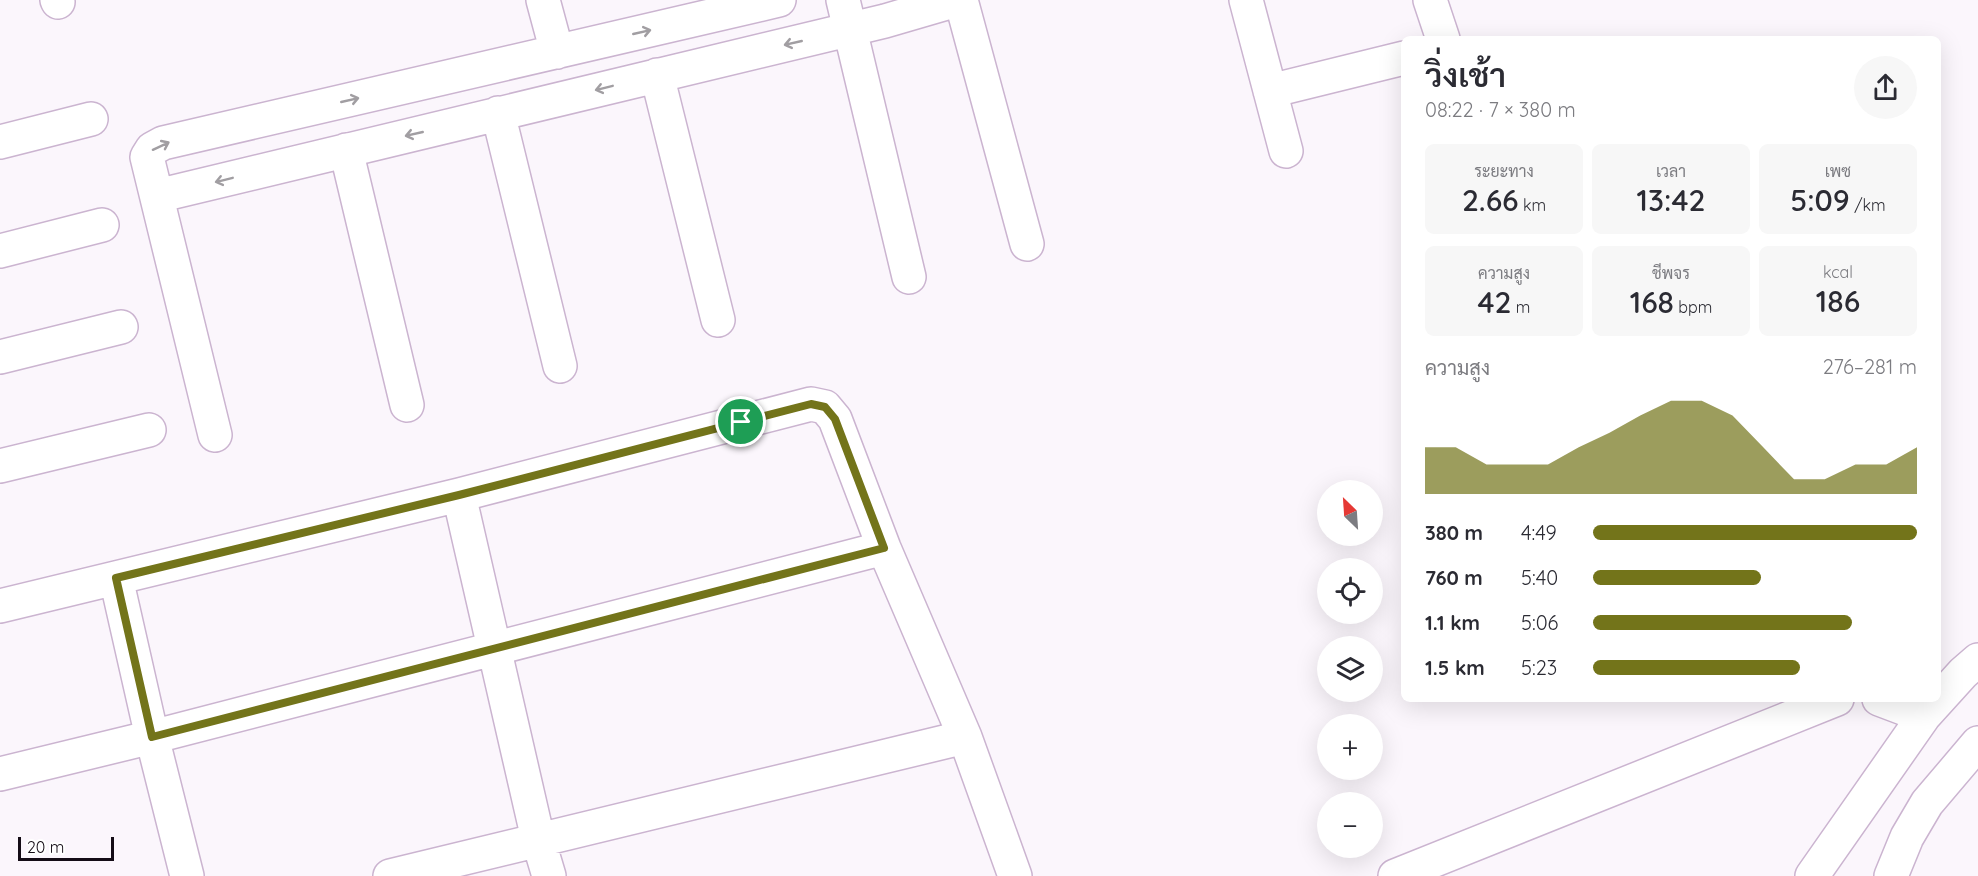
<!DOCTYPE html>
<html lang="th">
<head>
<meta charset="utf-8">
<style>
	:root { --surface:#fff; --page:#f7f7f7; --text:#2b2b33; --muted:#7c7c81; --accent:#73741a }
	body { margin:0; font-family:Quicksand,Sarabun,sans-serif; background:var(--page); color:var(--text); height:100vh; display:flex; flex-direction:column; font-size:22px; white-space:nowrap }
	* { box-sizing:border-box; margin:0 }
	p { font-size:20px; color:var(--muted) }
	.icon { flex:none; width:33px; height:33px; fill:none; stroke:currentColor; stroke-width:2; stroke-linecap:round; stroke-linejoin:round }
	.map { position:relative; flex:1; overflow:hidden }
	.sheet { position:absolute; left:1401px; top:36px; width:540px; height:666px; display:flex; flex-direction:column; background:var(--surface); border-radius:9px; box-shadow:0 6px 24px #0002 }
	.sheet>* { flex:none }
	.needle { width:39px; rotate:335deg }
	.tools { position:absolute; left:1317px; top:480px; display:grid; gap:12px }
	.tools a { display:grid; place-items:center; width:66px; height:66px; border-radius:50%; background:var(--surface); box-shadow:0 6px 24px #0002; font-size:30px }
	.scale { position:absolute; left:18px; bottom:15px; width:96px; box-sizing:border-box; padding-left:6px; border:3px solid #140c16; border-top:0; font-size:16px; line-height:21px; white-space:nowrap; color:#140c16; -webkit-text-stroke:4px #fff; paint-order:stroke }
	.pin { position:absolute; display:grid; place-items:center; width:51px; height:51px; color:#fff; margin:-26px; border:3px solid #fff; border-radius:50%; box-shadow:0 2px 6px #0007 }
	.round { display:grid; place-items:center; flex:none; width:63px; height:63px; border-radius:32px; background:var(--page) }
	.summary { display:flex; align-items:center; justify-content:space-between; height:102px; padding:0 24px }
	h1 { font-size:33px; font-weight:600; line-height:45px }
	.metrics { display:grid; grid-template-columns:repeat(3,1fr); gap:9px; height:102px; padding:6px 24px }
	.metrics div { display:grid; align-content:center; border-radius:9px; background:var(--page); text-align:center }
	.metrics b { font-size:30px; font-weight:600 }
	.metrics small { font-size:16px; font-weight:400 }
	.metrics p { font-size:16px }
	.chart { height:168px; padding:12px 24px }
	.chart p { display:flex; justify-content:space-between }
	.chart svg { width:100%; height:108px; margin-top:6px; fill:var(--accent); opacity:.7 }
	ul { padding:0 24px; list-style:none; font-size:20px }
	li { display:grid; grid-template-columns:96px 72px 1fr; align-items:center; height:45px }
	li i { height:15px; border-radius:8px; background:var(--accent) }
	.map>svg:first-child { display:block }
</style>
</head>
<body>
<div class="map">
<svg width="1978" height="876" viewBox="0 0 1978 876">
	<rect width="100%" height="100%" fill="#fbf6fc"/>
	<g fill="none" stroke-linecap="round" stroke-linejoin="round">
		<defs>
			<path id="minor" d="M57 0 58 2
				M543 0 557 52
				M843 0 909 277
				M961 0 1027 244
				M1246 0 1286 151
				M1430 0 1443 39
				M657 75 718 320
				M1270 91 1404 58
				M498 113 560 366
				M0 142 91 119
				M346 150 407 405
				M157 196 885 21 957 0
				M0 251 102 225
				M0 357 121 327
				M215 435 147 157 152 149 163 143 779 0
				M0 466 149 430
				M459 495 538 839 549 876
				M116 578 152 737 187 876
				M0 606 459 495 811 404 825 407 835 419 884 548 965 737 1015 876
				M1879 699 1924 716
				M0 774 152 737 884 548
				M390 876 965 737
				M1395 876 1837 699
				M1812 876 1924 716 1963 673 1978 660
				M1891 876 1907 837 1927 803 1978 743"/>
		</defs>
		<use href="#minor" stroke="#cbb4d0" stroke-width="36"/>
		<use href="#minor" stroke="#fff" stroke-width="33"/>
	</g>
	<defs><path id="oneway-shaft" d="M-6 0H5M1.5-3L5.5 0L1.5 3" fill="none" stroke-width="1.6" stroke-linecap="round" stroke-linejoin="round" transform="scale(1.5)"/></defs>
	<g stroke="#a19ea2">
		<use href="#oneway-shaft" transform="translate(642 32) rotate(-13)"/>
		<use href="#oneway-shaft" transform="translate(793 43) rotate(167)"/>
		<use href="#oneway-shaft" transform="translate(604 88) rotate(166)"/>
		<use href="#oneway-shaft" transform="translate(350 100) rotate(-13)"/>
		<use href="#oneway-shaft" transform="translate(414 134) rotate(167)"/>
		<use href="#oneway-shaft" transform="translate(161 146) rotate(-25)"/>
		<use href="#oneway-shaft" transform="translate(224 180) rotate(166)"/>
	</g>
	<g fill="none" stroke-linecap="round" stroke-linejoin="round">
		<defs>
			<path id="route" d="M811 404 825 407 835 419 884 548 152 737 116 578 459 495Z"/>
		</defs>
		<use href="#route" stroke="#fff" stroke-width="12"/>
		<use href="#route" stroke="#73741a" stroke-width="8"/>
	</g>
</svg>
<div class="tools">
<a><svg class="needle" viewBox="-14 -14 28 28"><path d="M0-13l5 13h-10z" fill="#e53935"/><path d="M0 13l5-13h-10z" fill="#7c7c81"/></svg></a>
<a><svg class="icon" aria-label="locate" viewBox="0 0 24 24"><circle cx="12" cy="12" r="6"/><path d="M12 2v4M12 18v4M2 12h4M18 12h4"/></svg></a>
<a><svg class="icon" aria-label="layers" viewBox="0 0 24 24"><path d="M12 4l9 5-9 5-9-5zM3 14l9 5 9-5"/></svg></a>
<a>+</a>
<a>−</a>
</div>
<div class="scale">20 m</div>
<div class="pin" style="left:741px;top:422px;background:#1e9e55"><svg class="icon" aria-label="arrive" viewBox="0 0 24 24"><path d="M6 21V4h12l-3 4 3 4H6"/></svg></div>
<section class="sheet">
<div class="summary"><div><h1>วิ่งเช้า</h1><p>08:22 · 7 × 380 m</p></div><a class="round"><svg class="icon" aria-label="share" viewBox="0 0 24 24"><path d="M12 15V3M7 8l5-5 5 5M5 13v7h14v-7"/></svg></a></div>
<div class="metrics">
<div><p>ระยะทาง</p><b>2.66<small> km</small></b></div>
<div><p>เวลา</p><b>13:42</b></div>
<div><p>เพซ</p><b>5:09<small> /km</small></b></div>
</div>
<div class="metrics">
<div><p>ความสูง</p><b>42<small> m</small></b></div>
<div><p>ชีพจร</p><b>168<small> bpm</small></b></div>
<div><p>kcal</p><b>186</b></div>
</div>
<div class="chart"><p><span>ความสูง</span>276–281 m</p>
<svg viewBox="0 0 160 44" preserveAspectRatio="none"><path d="M0 44V25L10 25L20 32L30 32L40 32L50 25L60 19L70 12L80 6L90 6L100 12L110 25L120 38L130 38L140 32L150 32L160 25V44z"/></svg>
</div>
<ul>
<li><b>380 m</b>4:49<i style="width:100%"></i></li>
<li><b>760 m</b>5:40<i style="width:52%"></i></li>
<li><b>1.1 km</b>5:06<i style="width:80%"></i></li>
<li><b>1.5 km</b>5:23<i style="width:64%"></i></li>
</ul>
</section>
</div>
</body>
</html>
